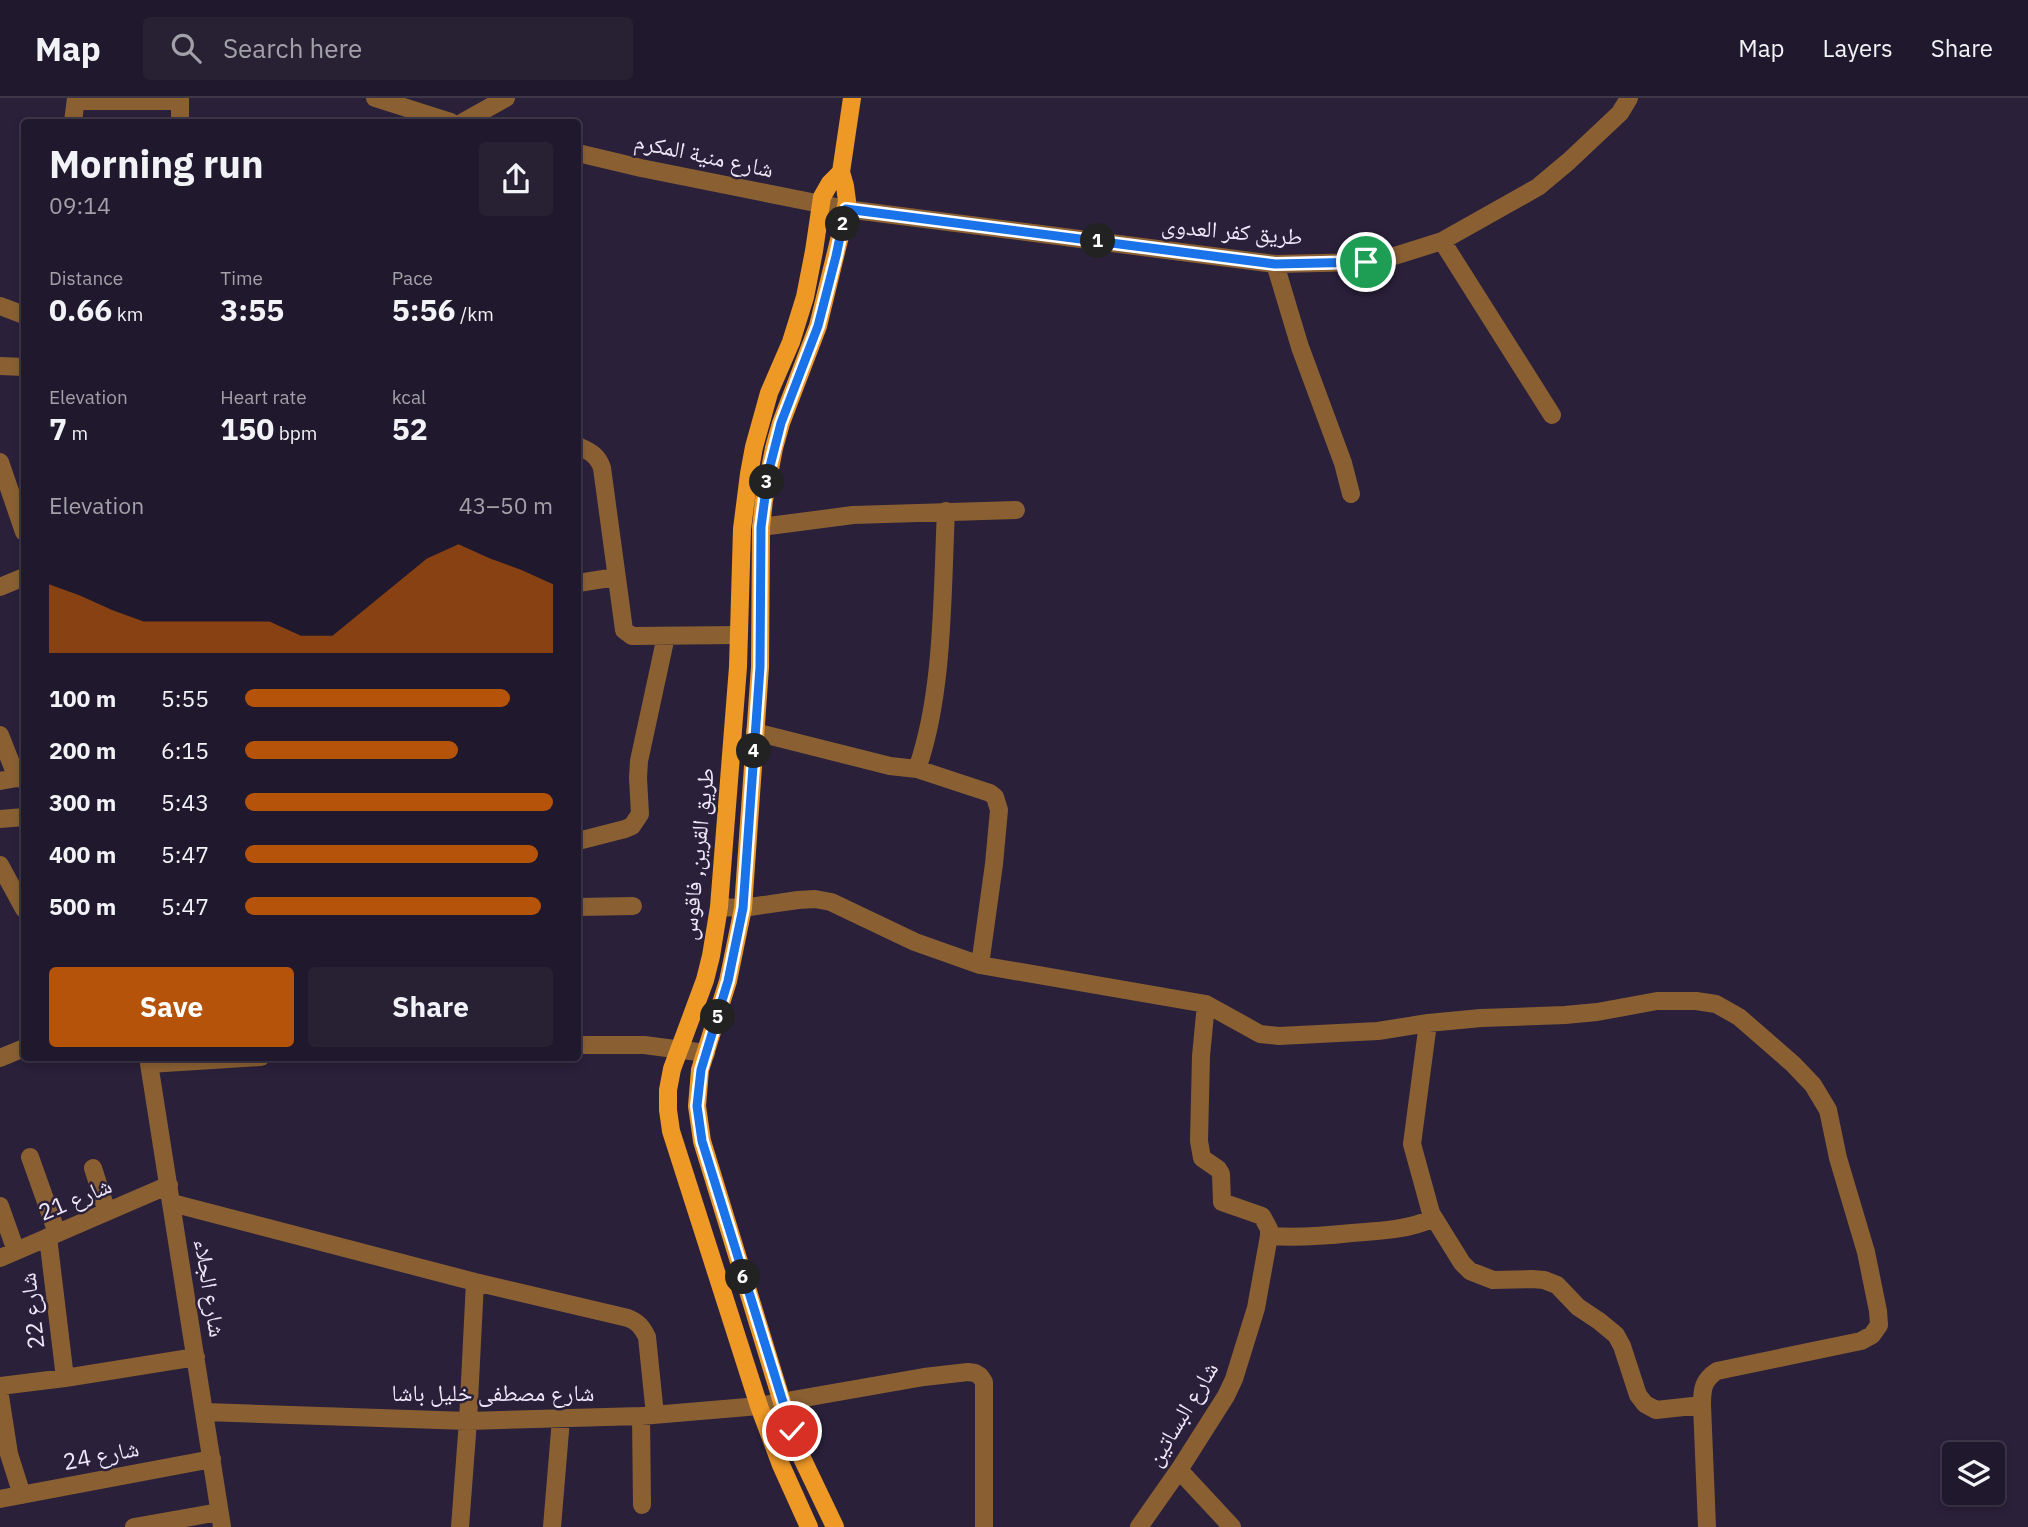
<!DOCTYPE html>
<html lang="en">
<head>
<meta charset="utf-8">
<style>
	:root { --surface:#20182c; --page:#282134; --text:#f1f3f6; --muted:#a2a0a9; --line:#3d3748; --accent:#b45309 }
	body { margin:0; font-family:"IBM Plex Sans","Noto Naskh Arabic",sans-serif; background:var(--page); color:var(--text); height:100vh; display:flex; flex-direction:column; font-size:26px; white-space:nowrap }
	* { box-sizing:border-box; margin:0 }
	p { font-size:23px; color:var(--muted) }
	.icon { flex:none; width:38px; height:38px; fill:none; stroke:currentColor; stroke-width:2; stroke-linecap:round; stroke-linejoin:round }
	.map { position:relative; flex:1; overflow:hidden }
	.drawer { position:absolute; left:21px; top:21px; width:560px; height:942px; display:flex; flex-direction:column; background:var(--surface); border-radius:7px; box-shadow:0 4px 10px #0003,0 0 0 2px var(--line) }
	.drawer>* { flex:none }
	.buttons { position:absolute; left:1942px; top:1344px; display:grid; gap:14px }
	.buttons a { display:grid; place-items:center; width:63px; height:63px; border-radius:7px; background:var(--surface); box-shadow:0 4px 10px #0003,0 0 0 2px var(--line); font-size:35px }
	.pin { position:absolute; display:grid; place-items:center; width:60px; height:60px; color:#fff; margin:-30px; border:4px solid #fff; border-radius:50%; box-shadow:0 2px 7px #0007 }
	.km { position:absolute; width:35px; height:35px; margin:-18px; border-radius:50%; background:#222; color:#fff; font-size:19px; line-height:35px; text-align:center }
	.round { display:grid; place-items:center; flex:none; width:74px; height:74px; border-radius:7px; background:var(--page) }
	.overview { display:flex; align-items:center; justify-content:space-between; height:119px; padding:0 28px }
	h1 { font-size:38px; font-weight:700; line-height:52px }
	.metrics { display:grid; grid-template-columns:repeat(3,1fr); gap:10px; height:119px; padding:7px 28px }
	.metrics div { display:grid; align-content:center }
	.metrics b { font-size:30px; font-weight:700 }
	.metrics small { font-size:19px; font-weight:400 }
	.metrics p { font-size:19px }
	.chart { height:196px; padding:14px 28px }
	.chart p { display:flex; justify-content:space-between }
	.chart svg { width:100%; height:126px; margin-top:7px; fill:var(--accent); opacity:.7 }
	.button { display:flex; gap:14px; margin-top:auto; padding:14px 28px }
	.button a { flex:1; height:80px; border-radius:7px; background:var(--accent); color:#fff; font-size:28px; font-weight:700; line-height:80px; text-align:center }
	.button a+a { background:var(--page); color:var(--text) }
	ul { padding:0 28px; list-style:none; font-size:23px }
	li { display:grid; grid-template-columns:112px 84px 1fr; align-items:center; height:52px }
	li i { height:18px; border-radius:9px; background:var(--accent) }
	header { display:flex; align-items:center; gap:42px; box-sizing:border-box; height:98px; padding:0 35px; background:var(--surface); border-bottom:2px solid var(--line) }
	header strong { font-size:33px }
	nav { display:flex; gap:38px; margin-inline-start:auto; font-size:24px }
	.search { width:490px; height:63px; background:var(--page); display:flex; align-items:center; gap:18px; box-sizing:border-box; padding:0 24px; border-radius:7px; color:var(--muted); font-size:26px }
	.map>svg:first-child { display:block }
</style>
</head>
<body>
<header>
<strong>Map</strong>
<div class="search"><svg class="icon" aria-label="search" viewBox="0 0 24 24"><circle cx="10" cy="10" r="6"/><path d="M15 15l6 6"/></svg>Search here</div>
<nav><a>Map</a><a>Layers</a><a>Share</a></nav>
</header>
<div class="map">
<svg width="2028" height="1429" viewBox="0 0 2028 1429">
	<rect width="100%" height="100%" fill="#2a203a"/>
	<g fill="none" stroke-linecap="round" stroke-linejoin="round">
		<path stroke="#8a6033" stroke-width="18" d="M180 0V24
			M375 0 451 24
			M76 3H180
			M73 24 76 0
			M463 24 506 0
			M578 55 641 70 846 111 1275 166 1366 164 1388 160 1442 143 1538 89 1569 63 1620 15 1629 0
			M1442 143 1552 317
			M1275 166 1300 249 1343 365 1351 396
			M0 208 24 217
			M0 268 24 269
			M578 348C589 353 598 357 602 370L624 532 632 538 739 537
			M0 364 24 434
			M761 429 853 417 1016 412
			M578 485 616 479
			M0 489 24 479
			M755 634 890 668 917 671 990 695 995 699 999 712 994 766 980 867
			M0 637 17 680
			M917 671C944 595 942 495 946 413
			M0 683 17 680 24 681
			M0 721 24 719
			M578 743 625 731 632 728 640 716 638 680 639 663 666 538
			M0 767 24 811
			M578 809 633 808
			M719 809 743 810 798 802 815 801 831 804 915 844 980 867 1206 906 1260 936 1279 938 1378 933 1428 925 1481 920 1565 917 1597 914 1657 903H1696L1716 906 1739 919 1793 966 1813 987 1828 1012 1838 1060 1866 1154 1878 1213 1879 1227 1872 1237 1861 1243 1717 1273C1703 1282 1702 1291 1702 1307L1707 1429
			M1428 925 1412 1046 1431 1115 1462 1165 1470 1173 1493 1182 1532 1181 1544 1182 1557 1187 1578 1209 1599 1223 1616 1237 1622 1248 1638 1297 1645 1306 1656 1312 1702 1307
			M578 947H644L706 955
			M148 959 222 1429
			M0 960 24 950
			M149 966 261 959
			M30 1059 57 1135
			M93 1070 107 1114
			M172 1105 475 1184 628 1220C638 1224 642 1229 647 1239L655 1317
			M0 1108 16 1153
			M1269 1138C1297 1140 1324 1138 1352 1135 1380 1133 1408 1132 1434 1120
			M48 1139 65 1280
			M0 1160 169 1087
			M0 1288 65 1280 196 1259
			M0 1298 9 1356 22 1397
			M205 1314 468 1323 641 1318 759 1308 924 1279 968 1274 975 1275 980 1278 984 1284V1429
			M641 1318 642 1407
			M1179 1372 1232 1429
			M0 1401 212 1361
			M134 1429 219 1414
			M460 1429 468 1323 475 1184
			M552 1429 561 1321
			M1139 1429 1179 1372 1226 1298 1234 1281 1256 1210 1269 1138V1131L1262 1118 1222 1104 1221 1076 1218 1071 1202 1060 1199 1043 1201 958 1206 906"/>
		<path stroke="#ee9826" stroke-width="18" d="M809 1429 781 1367 759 1308 671 1033 668 1012V992L672 971 705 882 711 858 719 809 738 569 742 431 749 376 754 349 769 295 791 244 805 199 814 153 822 99 830 85 841 74
			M835 1429 802 1360 782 1304 702 1043 697 1008 700 972 728 883 743 810 760 569 761 429 764 402 774 350 781 325 818 228 841 134 847 103 845 88 841 74 852 0"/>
	</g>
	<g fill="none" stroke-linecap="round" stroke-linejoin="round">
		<defs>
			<path id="route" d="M792 1333 702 1043 697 1008 701 972 728 883 743 810 760 569 761 429 768 376 781 325 818 228 836 158 846 111 1275 166 1366 164"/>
		</defs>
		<use href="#route" stroke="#fff" stroke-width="14"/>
		<use href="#route" stroke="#1a73e8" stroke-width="9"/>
	</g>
	<g text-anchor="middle" stroke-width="5" stroke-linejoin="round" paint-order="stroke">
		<g font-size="23" fill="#ede7f9" stroke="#2a203a">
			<text transform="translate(704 57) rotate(12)" y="8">شارع منية المكرم</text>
			<text transform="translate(1232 133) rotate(5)" y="8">طريق كفر العدوى</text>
			<text transform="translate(697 756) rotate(-84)" y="8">طريق القرين, فاقوس</text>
			<text transform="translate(75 1101) rotate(-23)" y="8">شارع 21</text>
			<text transform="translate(210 1190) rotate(81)" y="8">شارع الجلاء</text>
			<text transform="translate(32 1213) rotate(-97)" y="8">شارع 22</text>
			<text x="493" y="1303">شارع مصطفى خليل باشا</text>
			<text transform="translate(1182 1316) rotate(-59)" y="8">شارع البساتين</text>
			<text transform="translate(101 1357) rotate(-11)" y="8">شارع 24</text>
		</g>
	</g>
</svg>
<div class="buttons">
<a><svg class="icon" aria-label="layers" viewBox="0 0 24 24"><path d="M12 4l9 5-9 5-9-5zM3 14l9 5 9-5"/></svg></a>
</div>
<div class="pin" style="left:1366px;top:164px;background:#1e9e55"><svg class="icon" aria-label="arrive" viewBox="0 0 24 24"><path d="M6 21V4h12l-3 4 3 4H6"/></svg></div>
<div class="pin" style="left:792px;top:1333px;background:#d93025"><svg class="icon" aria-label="check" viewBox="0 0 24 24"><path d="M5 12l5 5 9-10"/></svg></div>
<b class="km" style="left:1098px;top:143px">1</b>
<b class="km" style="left:843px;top:126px">2</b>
<b class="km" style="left:767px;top:384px">3</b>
<b class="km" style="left:754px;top:653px">4</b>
<b class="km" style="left:718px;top:919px">5</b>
<b class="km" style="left:743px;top:1179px">6</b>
<section class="drawer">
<div class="overview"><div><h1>Morning run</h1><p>09:14</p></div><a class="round"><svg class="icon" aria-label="share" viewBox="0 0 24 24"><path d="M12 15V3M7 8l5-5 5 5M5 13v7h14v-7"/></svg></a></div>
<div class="metrics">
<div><p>Distance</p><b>0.66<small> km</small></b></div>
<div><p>Time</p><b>3:55</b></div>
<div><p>Pace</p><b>5:56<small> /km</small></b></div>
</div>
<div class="metrics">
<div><p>Elevation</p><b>7<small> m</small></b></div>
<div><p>Heart rate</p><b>150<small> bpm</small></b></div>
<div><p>kcal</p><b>52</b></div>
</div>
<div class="chart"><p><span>Elevation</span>43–50 m</p>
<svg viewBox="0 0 160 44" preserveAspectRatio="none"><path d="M0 44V20L10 24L20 29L30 33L40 33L50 33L60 33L70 33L80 38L90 38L100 29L110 20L120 11L130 6L140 11L150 15L160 20V44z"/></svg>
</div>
<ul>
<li><b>100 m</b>5:55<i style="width:86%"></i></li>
<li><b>200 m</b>6:15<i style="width:69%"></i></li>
<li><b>300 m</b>5:43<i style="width:100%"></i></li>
<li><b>400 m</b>5:47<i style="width:95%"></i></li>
<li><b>500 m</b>5:47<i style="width:96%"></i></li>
</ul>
<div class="button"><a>Save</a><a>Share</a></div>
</section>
</div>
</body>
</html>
